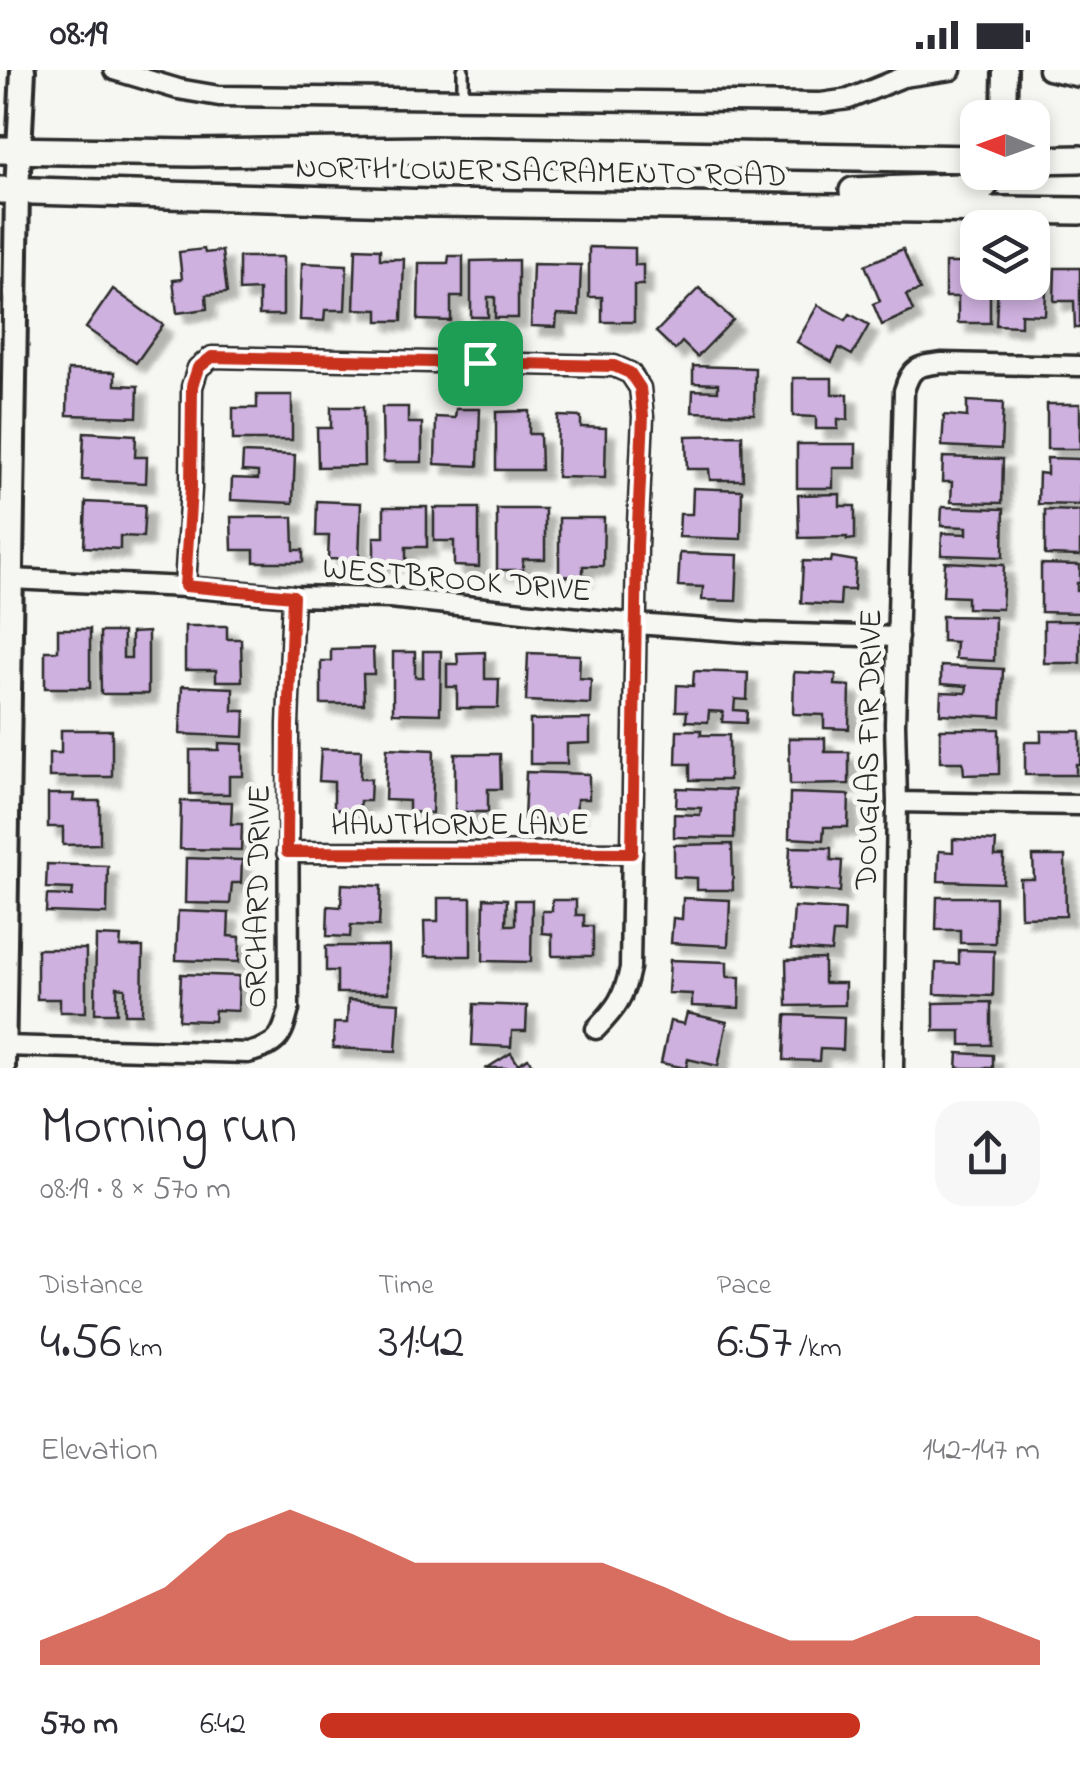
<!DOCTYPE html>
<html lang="en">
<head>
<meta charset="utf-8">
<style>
	:root { --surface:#fff; --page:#f7f7f7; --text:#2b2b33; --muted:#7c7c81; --accent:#c8321e }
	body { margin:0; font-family:"Indie Flower",sans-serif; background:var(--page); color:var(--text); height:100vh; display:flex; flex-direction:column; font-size:38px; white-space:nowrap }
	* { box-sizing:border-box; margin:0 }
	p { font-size:32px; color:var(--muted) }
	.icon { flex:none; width:55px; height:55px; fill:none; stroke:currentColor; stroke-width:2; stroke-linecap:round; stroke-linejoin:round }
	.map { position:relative; height:998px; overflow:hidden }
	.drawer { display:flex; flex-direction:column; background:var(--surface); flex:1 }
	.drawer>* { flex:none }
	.needle { width:65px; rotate:271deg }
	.controls { position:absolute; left:960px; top:30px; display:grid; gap:20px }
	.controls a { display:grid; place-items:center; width:90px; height:90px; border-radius:20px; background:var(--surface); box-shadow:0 5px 15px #0003; font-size:50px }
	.pin { position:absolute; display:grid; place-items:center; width:85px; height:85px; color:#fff; margin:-42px; border-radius:20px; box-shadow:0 5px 15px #0006 }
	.round { display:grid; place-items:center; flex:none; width:105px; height:105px; border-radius:30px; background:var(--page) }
	.head { display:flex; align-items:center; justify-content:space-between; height:170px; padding:0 40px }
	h1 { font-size:55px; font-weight:600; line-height:75px }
	.metrics { display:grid; grid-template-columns:repeat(3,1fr); gap:15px; height:170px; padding:10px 40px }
	.metrics div { display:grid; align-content:center }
	.metrics b { font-size:50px; font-weight:600 }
	.metrics small { font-size:28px; font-weight:400 }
	.metrics p { font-size:28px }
	.chart { height:280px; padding:20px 40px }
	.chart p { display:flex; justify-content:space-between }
	.chart svg { width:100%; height:180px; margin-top:10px; fill:var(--accent); opacity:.7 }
	ul { padding:0 40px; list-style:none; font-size:32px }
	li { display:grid; grid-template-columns:160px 120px 1fr; align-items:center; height:75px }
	li i { height:25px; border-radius:12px; background:var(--accent) }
	.status { display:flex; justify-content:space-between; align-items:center; height:70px; padding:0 50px; background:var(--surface); direction:ltr }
	.status svg { height:28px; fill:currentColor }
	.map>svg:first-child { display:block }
</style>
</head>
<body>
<div class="status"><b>08:19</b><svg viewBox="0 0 49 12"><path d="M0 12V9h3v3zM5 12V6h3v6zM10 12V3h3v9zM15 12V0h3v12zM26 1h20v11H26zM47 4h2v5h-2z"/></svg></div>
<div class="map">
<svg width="1080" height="998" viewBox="0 0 1080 998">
	<defs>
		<filter id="shadow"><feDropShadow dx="9" dy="9" stdDeviation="2.5" flood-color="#0004"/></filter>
	</defs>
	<rect width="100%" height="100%" fill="#f6f6f2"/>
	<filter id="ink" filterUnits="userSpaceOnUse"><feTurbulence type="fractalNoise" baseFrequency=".01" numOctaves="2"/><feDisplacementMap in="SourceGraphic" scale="20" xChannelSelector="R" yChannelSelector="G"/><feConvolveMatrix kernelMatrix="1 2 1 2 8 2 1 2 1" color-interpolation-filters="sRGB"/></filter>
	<g filter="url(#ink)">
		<path fill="#ceb1de" stroke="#2b2b2b" stroke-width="2.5" filter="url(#shadow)" d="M589 177 635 178V195H643V215H634V252H602V227H589Z
			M356 178 380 179V189H404L402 251H378V240L354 239Z
			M204 179 205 183 222 181 227 223 206 225 207 239 177 243 173 210 182 209 179 182Z
			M903 179 920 220 906 225 913 241 882 255 873 234 880 231 865 195Z
			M449 186H463V227H451V251L418 250 419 193H448Z
			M239 187H283V245H259V220L239 221Z
			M518 190V248H495V227H488V247H471V191Z
			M302 193 347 195 345 240H325L324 251 300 250Z
			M945 193H978V212H990V253H958V227H945Z
			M1032 193 1047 194 1045 245 1021 244V256L996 255 998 212H1032Z
			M533 194 581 195 579 245 557 244 556 257 531 256Z
			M1055 198H1080V258H1075L1074 231H1054Z
			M699 218 733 250 697 287 682 272 675 280 656 262Z
			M113 219 163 255 136 293 86 258Z
			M818 235 846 250 850 244 869 255 852 285 839 278 832 292 797 272Z
			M693 296 755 298 754 344 692 342 693 320 718 321V314L693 313Z
			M68 300 115 302V315L138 316 137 347 67 345Z
			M793 308H832V324H848V350L838 349V359H816V347L793 346Z
			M257 325H292V370H233V338H257Z
			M967 331 1003 333 1001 379 942 376 944 345 967 347Z
			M1047 334H1080V379H1047Z
			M331 337H363L364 396 318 397 317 358H331Z
			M382 337H408V353H422V392H383Z
			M456 339H480L478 396 435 394 436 347 455 348Z
			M529 341V364H540L541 400H496V342Z
			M558 346 581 347V357L606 358 605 408 557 407Z
			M84 362 136 365 135 387H147L146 413 82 410Z
			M742 365 743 410H710L709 399H687L686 366Z
			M797 374H856V398H833V418H797Z
			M243 383 295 385 293 433 231 430 232 408 258 409V402L242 401Z
			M943 387 1003 389 1002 433 951 432 952 412H942Z
			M1047 388 1080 389V435L1038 434 1039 403 1047 404Z
			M693 418 742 420 741 469 679 467 680 444H692Z
			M840 424V436H855V469L847 470V467L799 468 798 425Z
			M317 431 361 433 359 490 328 489 329 466H316Z
			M86 432 145 435 143 467 120 466V479L84 477Z
			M384 437H427V477H406V492H374V467H384Z
			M942 437 1004 439 1003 487 941 485 942 463 967 464V457L941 456Z
			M434 438H479V497L454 496V471H434Z
			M497 439H545V489H523V500H497Z
			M1045 440 1080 441V486L1045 485Z
			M231 447H293L294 480H303V492H254V480H232Z
			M559 448H604L603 496H583V507L559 506Z
			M680 483 738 485 736 531 702 530 703 517 678 516Z
			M832 487 856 491 854 520H841L840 535 801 533 803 491 831 492Z
			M945 492 1004 495 1002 539 967 538V527L943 526Z
			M1041 494 1080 495V513H1077V521H1080V543L1041 542Z
			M942 546 995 547 994 591 955 589 956 572 942 571Z
			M1044 551H1080V593H1044Z
			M185 556H227V569H241L242 611H216V600H185Z
			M58 559H90V618H45V581H58Z
			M100 562H123V588H131V563L148 562V624H101Z
			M373 578 374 604H363L364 634H321V591H331V579Z
			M423 581H441L440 644 393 643V582H415V607H423Z
			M485 582V609H499L498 638H457V617H447V594H458L457 583Z
			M528 583 580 585 579 608 591 609 590 634 526 631Z
			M941 596 1003 599 1001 647 940 644 941 622 966 623 967 616 941 614Z
			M694 601 748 603 747 630 735 629 734 640 747 641 746 653 722 652 723 642 709 641 708 652 686 651 687 641H676L677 615 693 616Z
			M794 602 836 604 835 615 850 616 849 659 824 658V645L793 644Z
			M182 616 233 618V641H245L244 667 180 664Z
			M590 649V673L567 674V694H530V650Z
			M940 659H999V704L964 705 963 692H940Z
			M61 660H112V707H49V683H61Z
			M677 660H701V665H729V710H690V694H676Z
			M1041 661H1080V694H1076V705H1025V672H1041Z
			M789 668H825V682H849V714L790 715Z
			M219 673 243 674V706H229V724H190V680H219Z
			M387 678 434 680 432 743 409 742V731L385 730Z
			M321 679 361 680 360 709H371L370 731H360L359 740 334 739V712L319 711Z
			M455 684H500L501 719H488V742H455Z
			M526 702 589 704V729H577L576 751 524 749Z
			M677 718 735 720 734 768 674 767V744L700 745 701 738 676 737Z
			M790 723 849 725 848 757H824L823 770 789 768Z
			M48 724H74L73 731H100V774L63 775V757H48Z
			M181 731 232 732 231 754H242L241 780 180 779Z
			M953 769 996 771 995 786H1004L1003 813 938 811 939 781 953 782Z
			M732 774 733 820H697V808L674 807V775Z
			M790 777 831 778V790L842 791 840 822 788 819Z
			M1033 786H1065L1066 846 1021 847 1020 809H1034Z
			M186 788 242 790 241 813H232L230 834 185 833Z
			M47 794 108 796 107 844 46 842 47 825 72 826 73 819 46 818Z
			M342 814 381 816 379 856 351 855 350 867 327 866 328 836 341 837Z
			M937 827H995V873H960V860H936Z
			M438 828H471V886H425L424 851H438Z
			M484 828 507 829 506 855H515V830H532L531 892 483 891Z
			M683 828 730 830 728 876 671 873 673 848 682 849Z
			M552 830H576V845H584V856H593V886H552V864L542 863V841H552Z
			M794 837 845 840 844 863H833L831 882 791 879Z
			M178 841 229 843 228 866 240 867 239 892 176 890Z
			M96 866 121 867 120 877H143L142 944H125V918L117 917V943H95Z
			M326 876H388V923H337V901H326Z
			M37 879H86V942H60V929H37Z
			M959 880 994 881 993 926 935 924 936 893 959 894Z
			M824 889V913H845V935L787 936 786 890Z
			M670 890 727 892V907H740L739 938 692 936V924L668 923Z
			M181 904 239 906 238 941 215 940 214 951 179 950Z
			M348 930 399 933 396 981 333 978 334 953H347Z
			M991 932V975H961V961H934V933Z
			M474 934 527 936 526 961H512L511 977 472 975Z
			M687 943 727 952 718 996 688 989 686 998 661 993 670 951 684 954Z
			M786 945 844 947 843 980 820 979 819 991 784 990Z
			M511 983 518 994 528 988 534 998H487Z
			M958 983 993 985V998H957Z"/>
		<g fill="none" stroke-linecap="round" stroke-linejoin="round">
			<defs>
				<path id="service" d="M463 28V0"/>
				<path id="minor" d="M114 0 178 19 219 26 821 33 849 29 903 7 951 0
					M1048 0 1080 7
					M11 509 185 517 293 526 390 528 637 554 759 563 898 567
					M185 517 191 418 192 317 198 298 212 287 614 296 630 303 640 318 643 347 637 476 630 898C624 928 616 938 596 959
					M897 732 1080 735
					M287 782 632 783
					M4 976 248 983C278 975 282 968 289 939L288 655 293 526
					M893 998 897 732 895 654 904 321C911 296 918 296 942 293L1080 296"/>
				<path id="tertiary" d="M1004 48 1005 0
					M3 998 17 121 23 0"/>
				<path id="secondary" d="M0 80 193 83 432 80 978 89
					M1032 90 1080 89
					M0 120 431 133 1080 141
					M853 121 984 116 994 102"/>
			</defs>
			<use href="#service" stroke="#2b2b2b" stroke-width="16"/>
			<use href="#minor" stroke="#2b2b2b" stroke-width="25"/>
			<use href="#tertiary" stroke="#2b2b2b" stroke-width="30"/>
			<use href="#secondary" stroke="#2b2b2b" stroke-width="32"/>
			<use href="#service" stroke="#f6f6f2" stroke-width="9"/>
			<use href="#minor" stroke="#f6f6f2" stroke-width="18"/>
			<use href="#tertiary" stroke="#f6f6f2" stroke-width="22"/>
			<use href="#secondary" stroke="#f6f6f2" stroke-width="25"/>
		</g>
	</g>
	<g fill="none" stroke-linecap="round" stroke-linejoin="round" filter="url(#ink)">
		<defs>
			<path id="route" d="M212 287 614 296 630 303 640 318 643 346 637 476 632 783 287 782 288 655 293 526 185 516 191 418 192 316 198 298Z"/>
		</defs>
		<use href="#route" stroke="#fff" stroke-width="20"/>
		<use href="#route" stroke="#c8321e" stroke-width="12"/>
	</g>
	<g text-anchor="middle" stroke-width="9" stroke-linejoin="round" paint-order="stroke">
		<g font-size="32" fill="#2b2b2b" stroke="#f6f6f2">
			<text transform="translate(541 100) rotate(1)" y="11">NORTH LOWER SACRAMENTO ROAD</text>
			<text transform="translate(457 508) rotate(5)" y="11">WESTBROOK DRIVE</text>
			<text transform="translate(867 679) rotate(-89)" y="11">DOUGLAS FIR DRIVE</text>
			<text x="460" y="764">HAWTHORNE LANE</text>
			<text transform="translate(256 826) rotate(-89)" y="11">ORCHARD DRIVE</text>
		</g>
	</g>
</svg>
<div class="controls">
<a><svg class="needle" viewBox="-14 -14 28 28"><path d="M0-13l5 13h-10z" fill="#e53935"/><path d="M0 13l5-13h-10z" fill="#7c7c81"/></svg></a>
<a><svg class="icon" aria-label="layers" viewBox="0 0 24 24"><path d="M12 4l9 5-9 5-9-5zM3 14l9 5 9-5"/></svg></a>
</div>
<div class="pin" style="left:480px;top:293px;background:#1e9e55"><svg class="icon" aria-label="arrive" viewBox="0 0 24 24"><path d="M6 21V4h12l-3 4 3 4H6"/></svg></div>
</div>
<section class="drawer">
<div class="head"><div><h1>Morning run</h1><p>08:19 · 8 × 570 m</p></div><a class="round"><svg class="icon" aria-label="share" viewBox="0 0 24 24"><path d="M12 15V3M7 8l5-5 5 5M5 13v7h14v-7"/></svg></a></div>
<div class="metrics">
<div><p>Distance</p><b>4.56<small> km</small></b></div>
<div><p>Time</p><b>31:42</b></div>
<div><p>Pace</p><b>6:57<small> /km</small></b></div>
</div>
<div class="chart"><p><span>Elevation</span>142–147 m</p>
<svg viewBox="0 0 160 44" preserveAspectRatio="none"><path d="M0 44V38L10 32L20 25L30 12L40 6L50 12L60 19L70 19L80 19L90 19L100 25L110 32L120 38L130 38L140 32L150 32L160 38V44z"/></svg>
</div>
<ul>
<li><b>570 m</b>6:42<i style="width:75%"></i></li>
</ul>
</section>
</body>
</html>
